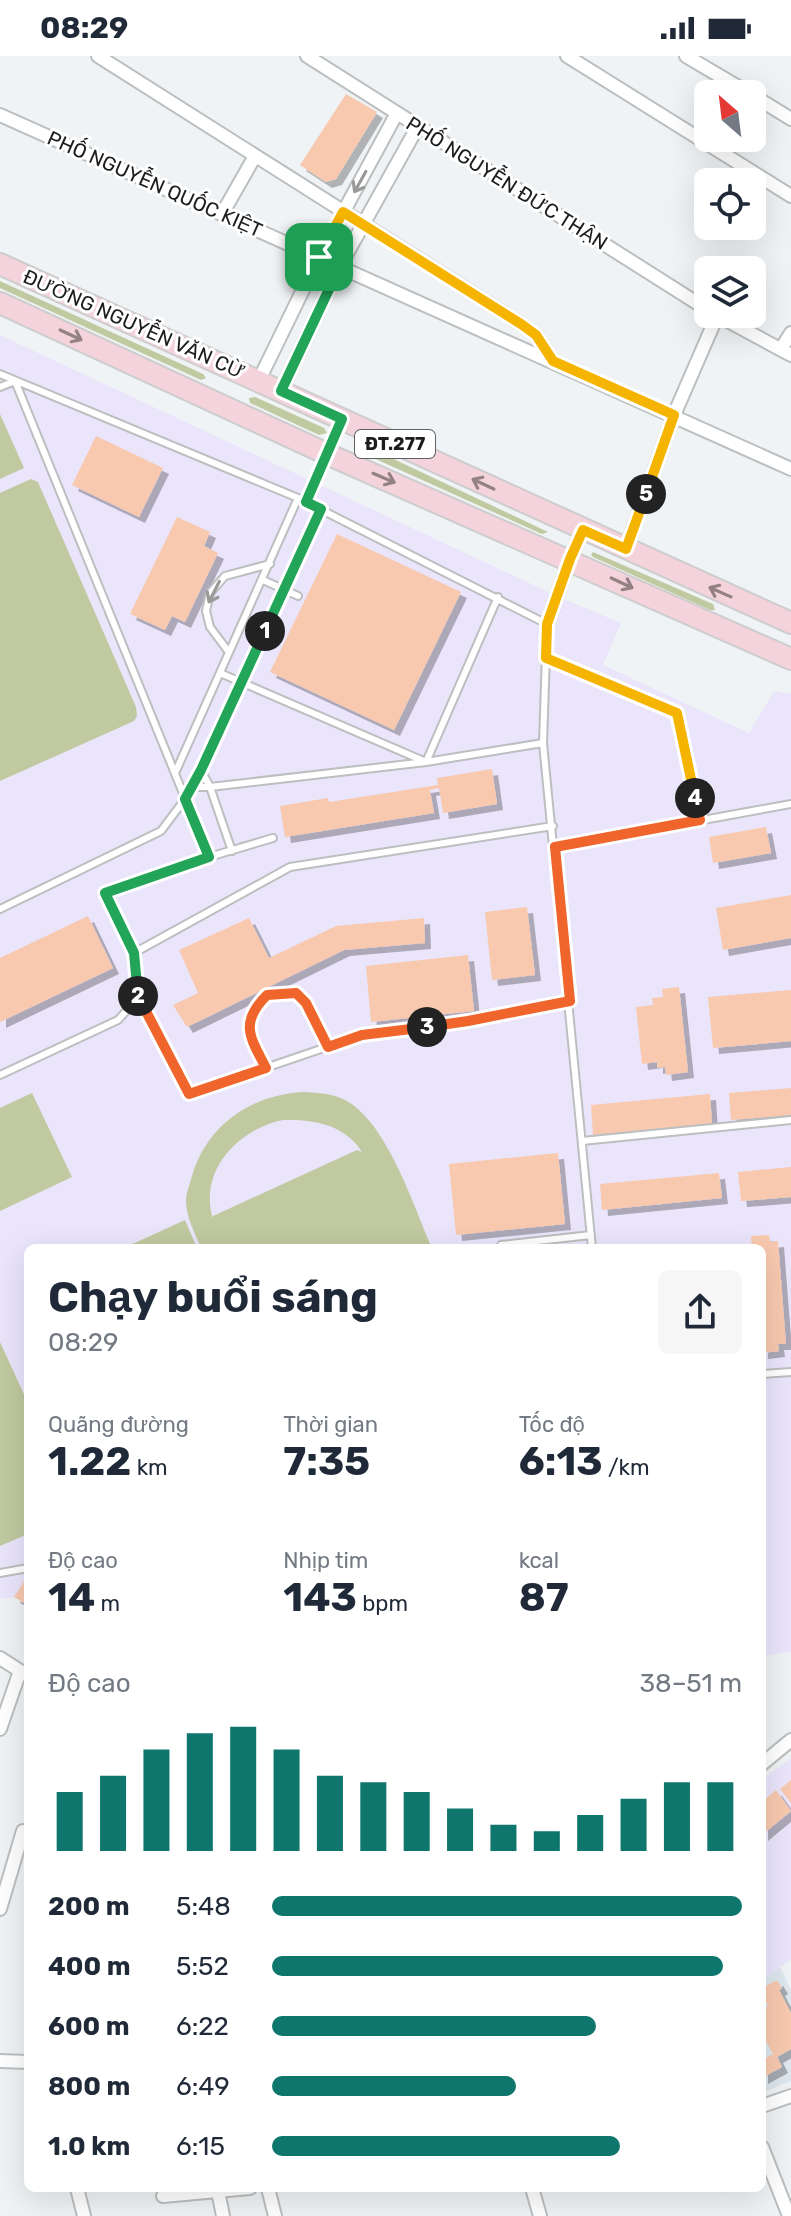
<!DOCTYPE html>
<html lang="vi">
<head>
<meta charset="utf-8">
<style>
	:root { --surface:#fff; --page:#f6f6f7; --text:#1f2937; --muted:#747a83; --accent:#0f766e }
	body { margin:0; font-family:Rubik,sans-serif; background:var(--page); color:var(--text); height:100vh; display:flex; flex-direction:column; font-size:30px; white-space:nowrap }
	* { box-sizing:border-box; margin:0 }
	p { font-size:26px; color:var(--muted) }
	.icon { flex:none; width:44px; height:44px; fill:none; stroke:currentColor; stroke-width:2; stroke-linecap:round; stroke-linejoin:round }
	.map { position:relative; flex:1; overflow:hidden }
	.drawer { position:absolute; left:24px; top:1188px; width:742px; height:948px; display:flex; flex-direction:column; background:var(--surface); border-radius:12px; box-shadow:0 8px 32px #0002 }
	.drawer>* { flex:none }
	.needle { width:52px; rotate:332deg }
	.fabs { position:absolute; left:694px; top:24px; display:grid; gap:16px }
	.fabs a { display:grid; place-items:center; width:72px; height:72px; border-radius:12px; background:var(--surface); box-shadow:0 8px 32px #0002; font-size:40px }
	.pin { position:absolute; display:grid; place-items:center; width:68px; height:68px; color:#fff; margin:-34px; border-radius:16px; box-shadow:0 4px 12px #0006 }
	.km { position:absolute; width:40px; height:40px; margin:-20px; border-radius:50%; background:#222; color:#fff; font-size:22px; line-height:40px; text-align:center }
	.round { display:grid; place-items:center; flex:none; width:84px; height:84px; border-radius:12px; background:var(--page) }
	.overview { display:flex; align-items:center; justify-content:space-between; height:136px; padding:0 24px }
	h1 { font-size:44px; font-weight:700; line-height:60px }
	.stats { display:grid; grid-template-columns:repeat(3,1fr); gap:12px; height:136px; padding:8px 24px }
	.stats div { display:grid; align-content:center }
	.stats b { font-size:40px; font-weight:700 }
	.stats small { font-size:22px; font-weight:400 }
	.stats p { font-size:22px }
	.chart { height:224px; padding:16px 24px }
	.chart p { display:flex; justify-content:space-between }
	.chart svg { width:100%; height:144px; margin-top:8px; stroke:var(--accent); stroke-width:6 }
	ul { padding:0 24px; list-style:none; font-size:26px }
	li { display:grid; grid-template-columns:128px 96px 1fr; align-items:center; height:60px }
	li i { height:20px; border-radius:10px; background:var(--accent) }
	.status { display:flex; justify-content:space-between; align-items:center; height:56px; padding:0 40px; background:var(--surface); direction:ltr }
	.status svg { height:22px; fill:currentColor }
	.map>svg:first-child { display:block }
</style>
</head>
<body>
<div class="status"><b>08:29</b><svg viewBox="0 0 49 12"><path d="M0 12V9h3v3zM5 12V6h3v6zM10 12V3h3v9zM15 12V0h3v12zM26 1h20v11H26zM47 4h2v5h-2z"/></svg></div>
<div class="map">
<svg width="791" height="2160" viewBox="0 0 791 2160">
	<defs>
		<filter id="shadow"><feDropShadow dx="6" dy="6" stdDeviation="0" flood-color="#0004"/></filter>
	</defs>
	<rect width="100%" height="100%" fill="#f0f3f5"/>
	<path fill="#dee7ee" d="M780 1911 791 1934V2025L762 2037V1925Z"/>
	<path fill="#eae5fb" d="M0 279 557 540 621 567 603 609 749 677 774 635 791 638V1596L762 1600V1192H28V1549L14 1541 0 1543Z
		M791 1702V1903L762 1925V1724Z"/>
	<path fill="#c0c99f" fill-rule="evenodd" d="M0 225 203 318 206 322 201 324 0 232Z
		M255 341 324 372 327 377 319 379 250 347 249 342Z
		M0 358 24 412 0 423Z
		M359 389H364L548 476 542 478 360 396Z
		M31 423 38 426 136 651 137 660 134 665 0 725V437Z
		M593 496 713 548 715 554H710L593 501 591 499Z
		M303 1036C317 1037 332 1037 345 1044 387 1066 413 1149 432 1192H201C195 1177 186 1161 186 1145 186 1137 190 1128 192 1120 207 1069 251 1039 303 1036ZM283 1064C312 1063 345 1068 362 1096L357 1094 213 1160V1163C198 1115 238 1073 283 1064Z
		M32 1037 72 1121 0 1155V1052Z
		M185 1164 197 1192H124Z
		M0 1286 28 1347V1478L0 1490Z"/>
	<path fill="#f8c9af" filter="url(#shadow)" d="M346 38 377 56 336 123 326 126 300 109Z
		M96 380 163 412 139 461 72 429Z
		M177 461 210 476 204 490 218 497 185 566 172 560 165 574 130 558Z
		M337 478 461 536 394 674 270 616Z
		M492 713 497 748 443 757 439 732 430 734 434 757 285 781 280 750 328 742 329 746 438 729 437 722Z
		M766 771 771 797 713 807 709 781Z
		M791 839V882L723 894 716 852Z
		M527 851 535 919 492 924 485 856Z
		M88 860 113 912 0 966V902Z
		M249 862 269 902 336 870 424 862 425 887 344 894 187 971 173 949 198 937 179 894Z
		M468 899 474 955 371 966 366 910Z
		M679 931 688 1016 666 1019 665 1011 657 1012V1006L642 1008 636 951 653 949 652 942 663 941 662 933Z
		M791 934V985L713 992 708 941Z
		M791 1032V1059L731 1064 729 1037Z
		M710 1038 712 1068 593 1079 591 1049Z
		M558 1097 565 1168 456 1179 449 1108Z
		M791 1111V1141L741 1145 738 1116Z
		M719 1117 722 1142 602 1154 600 1128Z
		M769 1179 770 1186 778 1185 786 1288H778L779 1295 762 1297V1192H752L751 1180Z
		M25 1524 28 1525V1549L14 1541Z
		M791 1724V1747L780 1733Z
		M776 1734 791 1755 762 1779V1746Z
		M777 1924 782 1932 779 1934 791 1957V1993L777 2001 782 2011 762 2022V2004L773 1998 762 1978V1953L768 1950 765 1944 762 1945V1932Z"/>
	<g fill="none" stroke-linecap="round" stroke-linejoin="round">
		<defs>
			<path id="lane" d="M0 318 298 442 547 568 543 687 592 1192
				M0 331 15 325 209 801
				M306 446 326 401
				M263 524 298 540
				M228 595 210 571 206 555 210 537 225 520 270 508
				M546 602 677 657 700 764
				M220 617 426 706 498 541
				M201 714 210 731 232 795
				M176 715 298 442
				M193 731H210L426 706 543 687
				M273 782 209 801 105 837 134 897 290 811 553 770
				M555 791 791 748
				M0 853 161 775 185 743 201 714 321 453
				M138 942 189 1038 362 979 468 965 570 945
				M266 1012C250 981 239 967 267 939L296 937 306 947 328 991
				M0 1019 118 964 138 942 134 897
				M582 1085 791 1064
				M501 1189 591 1179
				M762 1318 791 1316
				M0 1517 28 1512"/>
			<path id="street" d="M98 0 521 268 536 279 553 305
				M307 0 708 254
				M567 0 791 140
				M686 0 750 38
				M752 39 791 63
				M0 59 791 413
				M222 158 255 100
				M715 258 791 299
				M781 293 791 277
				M259 324 319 201 397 57
				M281 335 340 210 418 70
				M626 493 674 359 717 260
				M547 568 570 503 583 474
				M0 1602 28 1620
				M0 1673 20 1615
				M762 1708 791 1684
				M0 1853 23 1775
				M0 2005 28 2006
				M762 2050 791 2040
				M762 2091 789 2160
				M77 2132 84 2160
				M268 2132 275 2160
				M532 2132 540 2160
				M218 2135 223 2160
				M163 2140 250 2132"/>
			<path id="primary" d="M0 208 791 567
				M0 247 327 398 791 603"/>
		</defs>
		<use href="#lane" stroke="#bcbfc0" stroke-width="10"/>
		<use href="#street" stroke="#bcbfc0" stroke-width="16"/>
		<use href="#primary" stroke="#cdcdce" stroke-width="24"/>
		<use href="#lane" stroke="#fff" stroke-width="6"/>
		<use href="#street" stroke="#fff" stroke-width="12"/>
		<use href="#primary" stroke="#f5d3dc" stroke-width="20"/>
	</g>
	<defs><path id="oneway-shaft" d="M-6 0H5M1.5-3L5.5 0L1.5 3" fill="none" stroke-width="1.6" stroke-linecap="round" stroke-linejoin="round" transform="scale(2)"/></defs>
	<g stroke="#99999a">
		<use href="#oneway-shaft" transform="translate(360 126) rotate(119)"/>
		<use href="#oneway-shaft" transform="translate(214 536) rotate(117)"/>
	</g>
	<g stroke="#938186">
		<use href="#oneway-shaft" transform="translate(71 279) rotate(25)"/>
		<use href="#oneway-shaft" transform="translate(384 422) rotate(23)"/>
		<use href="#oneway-shaft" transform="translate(483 428) rotate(-155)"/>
		<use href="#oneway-shaft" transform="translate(622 527) rotate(25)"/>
		<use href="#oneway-shaft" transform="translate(720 536) rotate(-156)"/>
	</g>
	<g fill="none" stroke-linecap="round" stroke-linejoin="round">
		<defs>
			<path id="split-1" d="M265 575 321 453 306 446 342 363 281 335 340 210 319 201"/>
			<path id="split-2" d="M138 940 134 897 105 837 209 801 185 743 201 714 265 575"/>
			<path id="split-3" d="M138 940 189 1038 266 1012C250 981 239 967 267 939L296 937 306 947 328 991 362 979 427 971"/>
			<path id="split-4" d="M427 971 468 965 570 945 555 791 700 764 695 742"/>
			<path id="split-5" d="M646 438 626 493 583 474 570 503 547 568 546 602 677 657 695 742"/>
			<path id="split-6" d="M319 201 343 156 521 268 536 279 553 305 674 359 646 438"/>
		</defs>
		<use href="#split-1" stroke="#fff" stroke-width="16"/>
		<use href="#split-2" stroke="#fff" stroke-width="16"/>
		<use href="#split-3" stroke="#fff" stroke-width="16"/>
		<use href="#split-4" stroke="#fff" stroke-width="16"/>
		<use href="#split-5" stroke="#fff" stroke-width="16"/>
		<use href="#split-6" stroke="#fff" stroke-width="16"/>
		<use href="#split-1" stroke="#22a559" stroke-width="10"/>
		<use href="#split-2" stroke="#22a559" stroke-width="10"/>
		<use href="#split-3" stroke="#f0652b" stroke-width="10"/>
		<use href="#split-4" stroke="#f0652b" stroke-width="10"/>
		<use href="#split-5" stroke="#f5b400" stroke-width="10"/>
		<use href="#split-6" stroke="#f5b400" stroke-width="10"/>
	</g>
	<g text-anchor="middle" stroke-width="6" stroke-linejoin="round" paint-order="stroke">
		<rect fill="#fff" stroke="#606162" stroke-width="2" x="355" y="374" width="80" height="28" rx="6"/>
		<g font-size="18" font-weight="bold" fill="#1c1d1e">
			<text x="395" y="394">ĐT.277</text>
		</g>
		<g font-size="20" fill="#1c1d1e" stroke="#fff">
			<text transform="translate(507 127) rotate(32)" y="7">PHỐ NGUYỄN ĐỨC THẬN</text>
			<text transform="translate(155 128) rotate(24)" y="7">PHỐ NGUYỄN QUỐC KIỆT</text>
			<text transform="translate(134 268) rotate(24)" y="7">ĐƯỜNG NGUYỄN VĂN CỪ</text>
		</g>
	</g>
</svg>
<div class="fabs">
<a><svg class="needle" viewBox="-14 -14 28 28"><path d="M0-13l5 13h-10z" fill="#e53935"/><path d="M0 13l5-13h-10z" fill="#747a83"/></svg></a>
<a><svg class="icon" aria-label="locate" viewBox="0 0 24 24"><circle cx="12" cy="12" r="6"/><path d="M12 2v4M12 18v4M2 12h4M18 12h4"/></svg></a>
<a><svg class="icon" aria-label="layers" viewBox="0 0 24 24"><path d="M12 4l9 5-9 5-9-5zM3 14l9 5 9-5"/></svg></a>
</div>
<div class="pin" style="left:319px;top:201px;background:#1e9e55"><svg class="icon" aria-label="arrive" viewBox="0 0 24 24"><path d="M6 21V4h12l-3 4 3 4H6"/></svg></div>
<b class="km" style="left:265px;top:575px">1</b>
<b class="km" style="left:138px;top:940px">2</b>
<b class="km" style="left:427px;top:971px">3</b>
<b class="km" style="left:695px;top:742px">4</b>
<b class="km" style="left:646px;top:438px">5</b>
<section class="drawer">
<div class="overview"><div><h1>Chạy buổi sáng</h1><p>08:29</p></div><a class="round"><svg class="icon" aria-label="share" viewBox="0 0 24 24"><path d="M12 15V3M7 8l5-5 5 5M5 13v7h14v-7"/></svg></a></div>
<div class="stats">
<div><p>Quãng đường</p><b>1.22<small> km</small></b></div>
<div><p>Thời gian</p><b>7:35</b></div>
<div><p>Tốc độ</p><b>6:13<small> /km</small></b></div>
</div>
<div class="stats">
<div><p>Độ cao</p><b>14<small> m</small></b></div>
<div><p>Nhịp tim</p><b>143<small> bpm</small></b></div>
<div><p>kcal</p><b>87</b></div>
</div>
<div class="chart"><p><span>Độ cao</span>38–51 m</p>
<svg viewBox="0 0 160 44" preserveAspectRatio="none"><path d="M5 44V26M15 44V21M25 44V13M35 44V8M45 44V6M55 44V13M65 44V21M75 44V23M85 44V26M95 44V31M105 44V36M115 44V38M125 44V33M135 44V28M145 44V23M155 44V23"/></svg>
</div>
<ul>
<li><b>200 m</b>5:48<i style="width:100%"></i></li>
<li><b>400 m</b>5:52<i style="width:96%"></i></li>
<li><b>600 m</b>6:22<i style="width:69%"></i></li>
<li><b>800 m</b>6:49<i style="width:52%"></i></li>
<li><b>1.0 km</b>6:15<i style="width:74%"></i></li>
</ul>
</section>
</div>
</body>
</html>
